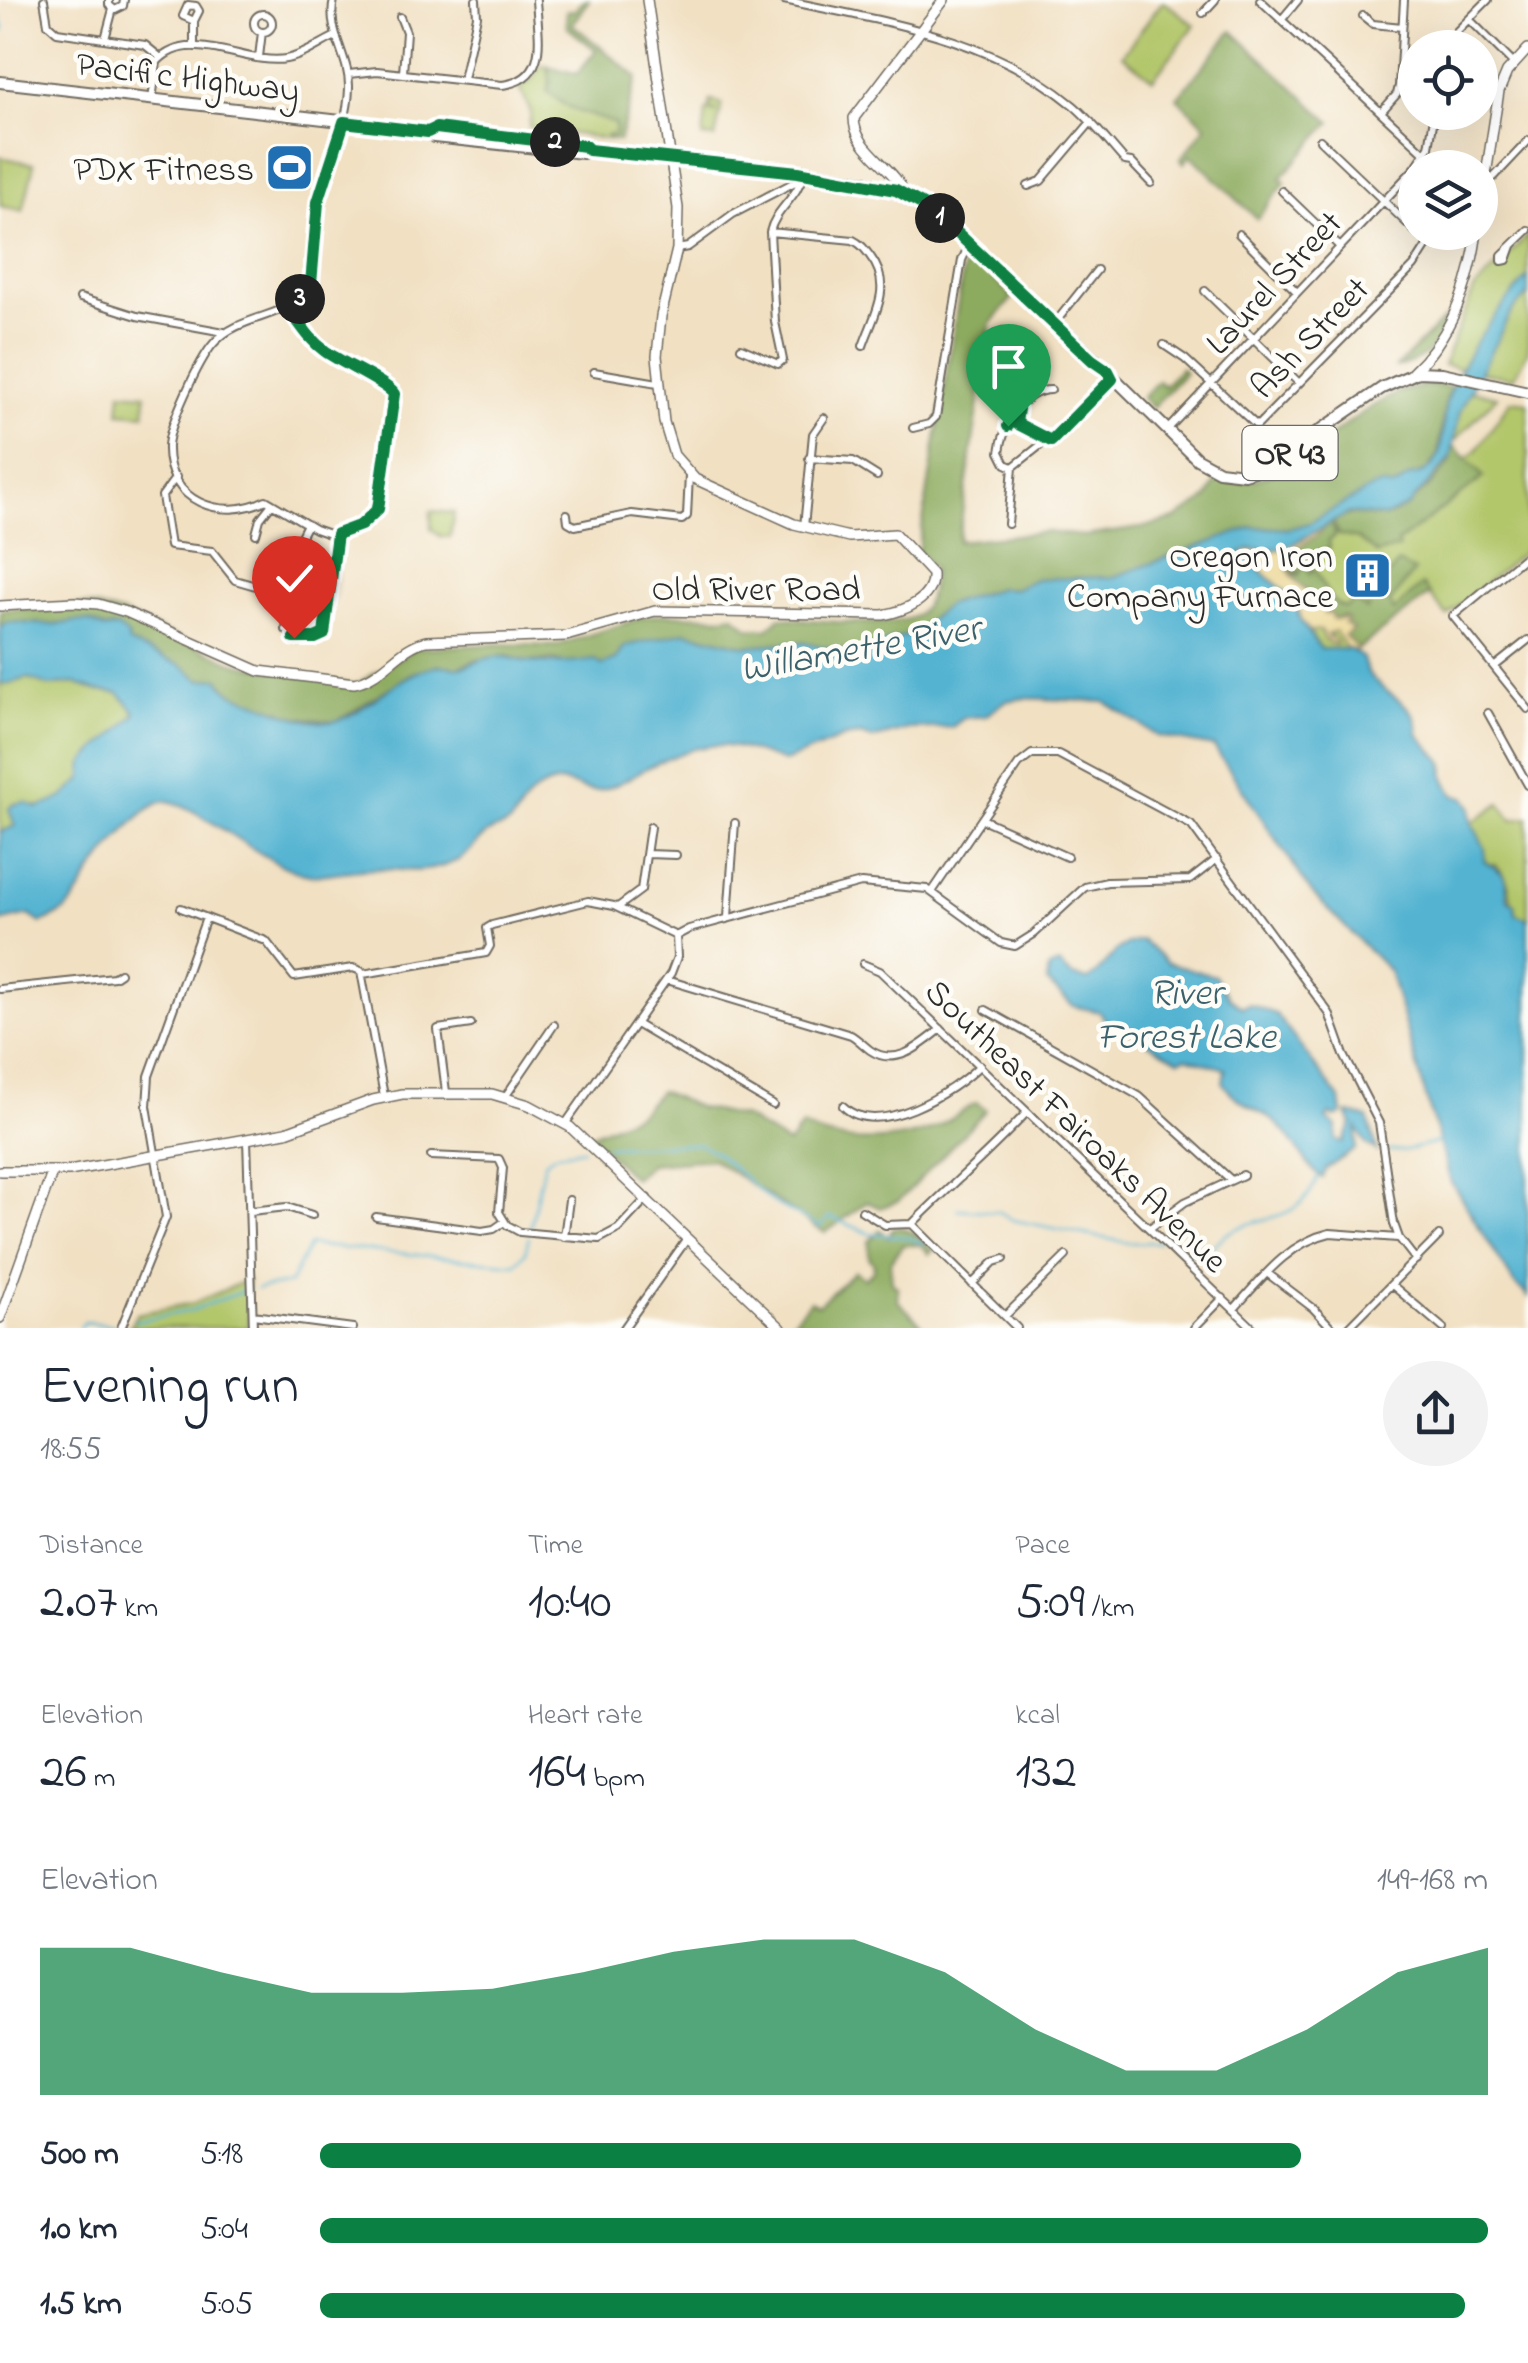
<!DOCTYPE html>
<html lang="en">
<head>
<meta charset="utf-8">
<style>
	:root { --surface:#fff; --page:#f2f2f3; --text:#1f2937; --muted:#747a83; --accent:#0b8043 }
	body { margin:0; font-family:"Indie Flower",sans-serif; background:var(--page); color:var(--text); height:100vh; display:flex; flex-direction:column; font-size:38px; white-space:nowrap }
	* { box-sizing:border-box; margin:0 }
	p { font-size:32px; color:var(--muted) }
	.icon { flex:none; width:55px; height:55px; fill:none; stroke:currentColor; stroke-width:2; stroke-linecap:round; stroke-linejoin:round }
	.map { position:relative; height:1328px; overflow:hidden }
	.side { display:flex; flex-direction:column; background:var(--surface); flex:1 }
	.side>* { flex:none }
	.controls { position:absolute; left:1398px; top:30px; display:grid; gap:20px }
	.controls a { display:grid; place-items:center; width:100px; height:100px; border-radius:50%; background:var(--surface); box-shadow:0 10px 40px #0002; font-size:50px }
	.pin { position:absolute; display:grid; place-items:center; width:85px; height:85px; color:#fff; margin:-102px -42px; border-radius:50% 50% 50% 0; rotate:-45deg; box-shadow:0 0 10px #0007 }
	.pin .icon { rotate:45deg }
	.km { position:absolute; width:50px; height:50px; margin:-25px; border-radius:50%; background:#222; color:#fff; font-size:28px; line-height:50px; text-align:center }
	.round { display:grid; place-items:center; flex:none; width:105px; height:105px; border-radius:52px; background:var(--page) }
	.head { display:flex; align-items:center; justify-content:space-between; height:170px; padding:0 40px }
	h1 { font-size:55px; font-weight:600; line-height:75px }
	.metrics { display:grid; grid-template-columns:repeat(3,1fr); gap:15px; height:170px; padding:10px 40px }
	.metrics div { display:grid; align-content:center }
	.metrics b { font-size:50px; font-weight:600 }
	.metrics small { font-size:28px; font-weight:400 }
	.metrics p { font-size:28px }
	.chart { height:280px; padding:20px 40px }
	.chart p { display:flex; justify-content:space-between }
	.chart svg { width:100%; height:180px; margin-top:10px; fill:var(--accent); opacity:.7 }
	ul { padding:0 40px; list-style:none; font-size:32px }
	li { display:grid; grid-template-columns:160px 120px 1fr; align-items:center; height:75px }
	li i { height:25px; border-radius:12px; background:var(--accent) }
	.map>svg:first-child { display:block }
</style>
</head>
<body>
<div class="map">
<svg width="1528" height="1328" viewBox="0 0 1528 1328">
	<rect width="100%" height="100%" fill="#fdfcf7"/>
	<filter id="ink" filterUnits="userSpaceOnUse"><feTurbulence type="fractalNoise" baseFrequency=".01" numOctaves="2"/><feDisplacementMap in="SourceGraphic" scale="20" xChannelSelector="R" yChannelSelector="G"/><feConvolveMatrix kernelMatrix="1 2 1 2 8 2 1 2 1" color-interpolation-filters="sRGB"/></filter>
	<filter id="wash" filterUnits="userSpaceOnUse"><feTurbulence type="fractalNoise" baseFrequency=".0048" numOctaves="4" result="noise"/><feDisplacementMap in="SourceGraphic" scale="40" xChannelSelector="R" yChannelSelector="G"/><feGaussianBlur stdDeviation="2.25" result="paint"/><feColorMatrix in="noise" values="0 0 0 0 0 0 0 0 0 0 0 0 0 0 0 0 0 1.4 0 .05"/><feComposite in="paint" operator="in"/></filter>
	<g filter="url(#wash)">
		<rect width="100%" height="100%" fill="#f1e0c2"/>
		<path fill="#b2c66a" stroke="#6e784a" stroke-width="2.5" d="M1163 1 1195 25 1153 79 1122 55Z
			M599 47 637 77 619 141 529 127 531 113 520 88 531 80 542 65 577 74Z
			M711 101 722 104 715 138 703 137 706 111 717 112 709 109Z
			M0 157 34 164 23 211 0 206Z
			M1528 235V351L1513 378 1443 365 1474 290Z
			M1437 384 1497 396 1453 443V448L1467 458 1476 451 1511 400 1528 402V548L1447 616 1429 594 1355 651 1320 649 1217 479 1240 483 1262 480 1401 390Z
			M121 392 146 394 145 414 119 412Z
			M431 511 454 513 450 537 440 536 431 529Z
			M27 678 49 686 74 683 98 691 119 693 136 713C129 725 85 757 84 764 82 769 84 775 82 780L62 798 43 807 16 803 9 809 15 825 4 833 0 832V683L9 684Z
			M1500 803 1512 820 1528 817V921C1507 912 1514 897 1506 879 1504 873 1499 869 1496 865L1486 864 1484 861 1472 823Z
			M247 1280 249 1328H130L136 1314 194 1303Z"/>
		<path fill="#8dab5e" stroke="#5c6b44" stroke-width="2.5" d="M583 0H589L572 24 637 77 619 141 608 139 607 135H615V124L568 108 547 91 550 83 548 66 577 74 596 50 567 27 566 11 575 10Z
			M1232 31 1331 122 1281 178 1285 183 1257 219 1191 155 1184 163 1181 159 1206 126 1177 98Z
			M966 252 1013 297 991 324 958 541 1046 532 1084 536 1141 528 1175 519 1208 498 1217 479C1302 501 1361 370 1452 387L1446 398 1438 454 1427 471 1409 477 1399 487 1370 489 1310 523 1289 529 1253 527 1114 577 1036 579 1014 589 1000 588 948 604 913 634 863 649 841 651 803 642 746 646 686 632 625 646 616 660 602 665 595 660 570 665 552 660 529 662 506 656 474 661 457 668 438 666 413 673 336 722 288 716 282 711C261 707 230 699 219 678L200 680 182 666 129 644 128 637 112 627 106 629 91 622 78 621 55 625 8 622 0 627V610L87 605 123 614 237 664 355 685 416 648 498 644 555 646 644 617 665 614 723 617 734 615 749 628 768 629 780 617C807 620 900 630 919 613 931 602 932 584 933 569L918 552Z
			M1447 316C1431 352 1434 356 1395 368Z
			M1181 368 1185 373 1152 408 1142 398 1158 381 1164 386Z
			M1452 443 1484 477 1397 543 1399 548 1377 554 1358 539 1339 535 1333 521C1352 508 1366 519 1386 516 1401 515 1446 473 1451 459 1451 457 1452 445 1452 443Z
			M1330 522 1336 535 1329 541 1330 548 1314 555 1310 564 1307 556 1302 559 1288 553 1316 536Z
			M1398 563 1414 571 1390 603 1394 611 1422 585 1430 594 1358 649 1345 636 1353 629 1344 624 1347 620 1344 617 1333 619C1324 613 1324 608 1317 600 1306 587 1297 588 1288 569L1290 567 1294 576 1297 575 1294 567 1299 575 1301 567H1306L1310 574 1313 567C1325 583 1325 601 1345 608L1356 601 1367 610 1370 599Z
			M660 1091 700 1108 745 1118 788 1144 802 1126C839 1145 887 1144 927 1131 944 1125 960 1112 976 1103L986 1110 899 1201 880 1208 867 1202 825 1233 712 1159 650 1164 633 1178 590 1135 639 1113Z
			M899 1227 916 1234 934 1250 929 1254 922 1245H903L890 1262 892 1282 898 1288 897 1300 922 1325 920 1328 788 1326 810 1301 818 1305 855 1271 864 1279 873 1271 874 1264 869 1258V1241L880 1230 888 1237 893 1228Z"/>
		<path fill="#eeda9e" stroke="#8c8264" stroke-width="2.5" d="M1326 525 1316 536 1290 552 1293 553 1288 569C1298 589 1315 595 1325 614L1330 612 1333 619H1348L1344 624 1353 629 1345 636 1358 649 1355 651 1347 649 1335 631 1327 635 1329 639V634L1337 643 1335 645 1324 640 1321 630 1309 631 1300 619V613L1241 553C1252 547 1261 552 1273 550 1294 547 1308 536 1326 525Z"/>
		<path fill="#52b3d1" stroke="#3e6f7e" stroke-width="2.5" d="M1528 277V294L1512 311 1460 411 1451 458 1408 506 1384 517 1349 513 1283 549H1250L1241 553 1295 601 1300 619 1320 649H1350L1363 658C1369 696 1420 696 1418 734L1444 763 1445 778 1454 795 1464 797 1471 806 1472 823 1485 848 1484 861C1505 874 1506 872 1508 900L1515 904 1516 914 1528 919V1297L1512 1280 1451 1182 1389 971 1312 893 1214 747 1158 736 1105 702 1025 698 1006 701 985 716 964 718 952 727 908 729 873 739 860 735 845 737 784 762C721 739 709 739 647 768 631 776 617 787 599 790 576 794 568 770 535 792 524 799 520 812 511 822 506 829 499 827 492 831 478 837 471 854 458 860 424 876 409 869 376 869 356 869 336 874 316 875 276 878 188 793 161 802 137 811 103 856 88 878 81 888 77 901 67 909 59 916 50 919 41 923L29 915 0 922V832L15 826 9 809 12 805 25 802 38 808 62 798 82 780C84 775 82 769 84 764 86 755 129 725 136 713L119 693 98 691 74 683 49 686 27 678 9 684 0 683V627L8 622 55 625 78 621 90 622 105 629 118 628 127 634 129 643 183 666 200 680 219 678C226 695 241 696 254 701 275 709 314 729 339 720 359 713 378 696 396 684 409 676 422 668 438 666 446 665 453 668 460 667 475 665 484 655 504 657 512 657 519 661 527 662 549 664 572 664 595 660L602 665 616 660 625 646 686 632 746 646 803 642 841 651 863 649 913 634 948 604 1000 588 1014 589 1036 579 1114 577 1253 527 1289 529 1310 523 1370 489 1382 485C1398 491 1397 483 1409 477 1417 474 1423 475 1430 468 1449 448 1439 416 1449 393 1471 343 1493 317 1528 277Z
			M1142 940 1168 963 1215 976 1229 998 1242 1007 1249 1004 1276 1014 1340 1099 1342 1114 1335 1117 1331 1114 1327 1119 1337 1126 1336 1140 1343 1143 1352 1124 1347 1113 1368 1118 1377 1151 1366 1144 1357 1128 1356 1149 1326 1169 1322 1178C1302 1163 1295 1138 1275 1122 1256 1107 1237 1104 1223 1083L1225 1069 1186 1057 1180 1060C1156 1051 1137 1032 1111 1021L1107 1023 1100 1012 1073 1006 1047 982 1049 968 1059 964 1072 976 1088 980C1112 965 1107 947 1142 940Z"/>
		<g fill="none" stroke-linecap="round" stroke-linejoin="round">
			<path stroke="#52b3d1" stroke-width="2.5" d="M0 17 4 29 0 37
				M606 1146 699 1144 716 1153 772 1202 820 1227 830 1217 869 1233 909 1238 922 1243
				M1388 1151H1404L1439 1142
				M957 1209 1000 1212 1013 1220 1128 1243 1159 1242
				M530 1229 544 1162 555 1154 583 1149
				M1173 1246 1199 1255C1216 1248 1217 1239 1230 1232 1267 1211 1299 1226 1318 1176
				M257 1289 290 1283 309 1245 515 1264 525 1253 529 1237
				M135 1321 190 1311 249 1289
				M80 1328 85 1322 117 1326"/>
		</g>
	</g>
	<g filter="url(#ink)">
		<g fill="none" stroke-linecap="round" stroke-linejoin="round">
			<defs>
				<path id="street" d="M44 0 48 24 57 32 145 45 161 58
					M109 0V5L115 10 123 6 124 0
					M784 0C885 22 990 36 1073 105 1092 121 1108 142 1125 161L1131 162 1151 183
					M1260 0 1426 154
					M1203 13 1215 0
					M254 23a9 9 0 1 1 18 0a9 9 0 1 1-18 0Z
					M1363 16 1373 24 1402 27
					M400 17 406 32 403 73
					M1283 18 1298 0
					M1469 19 1514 64
					M194 21 183 16 188 5 196 6 199 11 194 21V47
					M105 39 113 9
					M1448 48 1457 31 1488 0
					M259 57 262 32
					M349 74 377 71 502 85C550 79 538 36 536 0
					M463 79 477 16 476 0
					M152 100 157 62C189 26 246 66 286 59 304 56 320 43 336 36
					M1381 112 1397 94 1399 86 1404 0
					M1320 140 1415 231
					M1415 168 1429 147 1435 112
					M1486 181 1494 177 1528 141
					M1028 186 1041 181 1091 122
					M1282 191 1340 247
					M770 232 853 240C861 244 864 248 870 256 894 287 874 314 863 346
					M1239 234 1297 292
					M1512 246 1507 260 1502 261V255L1528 230
					M677 249 688 247 733 214 795 182 802 175
					M1205 291 1299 383
					M80 298 137 316 224 332
					M288 308C300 323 309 340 325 351 341 363 386 382 394 394L381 501 368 520 342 534 332 535 315 529 266 500C222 522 166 502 168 446 169 425 199 360 214 343 242 311 301 319 312 280 319 254 313 225 319 197 328 160 348 128 349 88 350 57 326 31 334 0
					M1055 323 1097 270
					M1164 345 1185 359 1257 426 1414 266 1428 244 1436 239
					M741 348 778 364 783 360 775 322 770 232C775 209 798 198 803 174
					M1017 350 1011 372 1020 402 1015 421 1050 440
					M594 372 658 383
					M1051 390C1022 390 1003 427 1000 452L1006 464 1013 467 1042 444 1057 438 1112 379
					M913 428 929 424 936 417 962 260 969 245
					M1167 430 1415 168
					M809 458 853 461 877 476
					M176 477 162 496 170 546 212 551 235 580 290 596
					M567 514 568 522 575 526 632 514 682 520 687 516 689 475
					M1008 524 1013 467
					M804 527 813 434 824 418
					M256 534 260 519 271 505
					M297 544 307 524
					M1528 554 1453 616 1528 709
					M294 558 286 630 294 638 321 636 326 630 337 534
					M1494 667 1528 640
					M1488 713 1528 785
					M982 819 1067 857
					M647 854 676 855
					M932 892 1019 764 1032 754H1058L1191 825 1329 1013 1344 1055 1379 1123 1394 1224 1399 1238 1416 1260
					M618 907 641 890 650 827
					M181 908 266 941 294 977 353 968 361 971 384 1096
					M728 917 735 823
					M676 936 689 929 861 883 927 889 1001 943 1015 946 1034 934 1085 887 1107 882 1190 880 1217 859
					M863 964 880 971 1253 1328
					M363 974 486 953 490 946 487 928 492 925 588 901 614 906 676 936
					M667 980 851 1035C858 1039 863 1045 870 1050 896 1068 921 1045 941 1029
					M0 989 114 977 120 973
					M986 1010 1139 1096 1230 1179
					M636 1024 773 1105
					M446 1092 438 1029 471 1024
					M505 1097 554 1025
					M843 1106C876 1140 954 1092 980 1065
					M566 1123 671 973 677 957 676 936
					M247 1139 253 1328
					M431 1156 499 1159 503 1168 499 1212 507 1225 520 1232 599 1239 618 1229 647 1198
					M251 1211 287 1207 312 1215
					M862 1211 885 1225 912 1224 1017 1328
					M376 1217 482 1231 494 1229 504 1222
					M912 1224C950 1186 990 1152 1027 1112
					M1150 1228 1185 1202 1243 1175
					M564 1237 569 1200
					M1267 1273 1313 1308 1332 1328
					M972 1284 994 1262 1004 1259
					M1392 1285 1443 1328
					M1234 1309C1261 1279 1289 1242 1330 1233L1398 1238
					M253 1315 353 1328
					M1005 1316 1066 1256
					M121 1328 166 1217 147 1106 149 1076 206 918
					M624 1328 687 1239
					M1194 1328 1223 1298
					M1348 1328 1439 1236"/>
				<path id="secondary" d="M905 195C895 166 854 150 854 118L944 0
					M1480 213 1499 91 1507 72 1528 49
					M1412 373C1451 337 1470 284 1477 232
					M0 606 74 602 98 604 126 612 259 671 354 683C383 678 397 648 426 641L566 636 655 611 883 615C904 611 934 600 932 574L895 534 849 537 794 524 695 479 674 455 664 422 657 356 661 316 677 249 678 208 647 0
					M0 1171H69L286 1132 373 1100 402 1094H492L529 1105 570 1127 781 1328
					M0 1318 52 1173"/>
				<path id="primary" d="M0 82 428 131 434 137 583 153 588 150
					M428 131 437 128 585 146 589 150 616 153 799 171 865 182 905 195 950 226 1105 369 1197 459 1219 471 1244 474 1267 467 1382 388 1418 372 1442 373 1528 392"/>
			</defs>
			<use href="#street" stroke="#706a60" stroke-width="10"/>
			<use href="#secondary" stroke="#706a60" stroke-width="12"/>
			<use href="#primary" stroke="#706a60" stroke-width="14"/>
			<use href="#street" stroke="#fff" stroke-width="6"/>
			<use href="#secondary" stroke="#fff" stroke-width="9"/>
			<use href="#primary" stroke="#fff" stroke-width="10"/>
		</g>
	</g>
	<g fill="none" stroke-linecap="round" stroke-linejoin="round" filter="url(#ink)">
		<defs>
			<path id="route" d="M294 638H315L324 634 337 534 361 525 378 509 394 394C386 382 341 363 325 351 309 340 300 323 288 308L302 298 311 284 318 202 344 122 428 132 436 128 585 146 589 150 798 172 896 190 925 206 950 226 1092 360 1108 371 1112 379 1051 441 1016 423 1018 409 1008 426"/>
		</defs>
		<use href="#route" stroke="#fff" stroke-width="20"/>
		<use href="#route" stroke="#0b8043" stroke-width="12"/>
	</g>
	<defs>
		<symbol id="stadium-square" viewBox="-11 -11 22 22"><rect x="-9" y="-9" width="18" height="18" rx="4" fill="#1f6fb2" stroke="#fdfcf7"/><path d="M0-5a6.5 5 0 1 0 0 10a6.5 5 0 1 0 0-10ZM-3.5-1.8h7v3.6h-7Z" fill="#fff"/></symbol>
		<symbol id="building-square" viewBox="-11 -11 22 22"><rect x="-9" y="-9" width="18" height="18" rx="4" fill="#1f6fb2" stroke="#fdfcf7"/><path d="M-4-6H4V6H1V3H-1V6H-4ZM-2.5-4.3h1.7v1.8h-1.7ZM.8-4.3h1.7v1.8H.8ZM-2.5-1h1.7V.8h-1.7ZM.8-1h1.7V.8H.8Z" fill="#fff"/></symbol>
	</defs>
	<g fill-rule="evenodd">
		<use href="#stadium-square" x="262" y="140" width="55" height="55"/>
		<use href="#building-square" x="1340" y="548" width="55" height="55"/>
	</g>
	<g text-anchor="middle" stroke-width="9" stroke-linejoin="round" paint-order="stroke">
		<rect fill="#fdfcf7" stroke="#6a6a68" stroke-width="2.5" x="1242.5" y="426" width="95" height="54" rx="8"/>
		<g font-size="32" font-weight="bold" fill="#2b2b2b">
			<text x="1290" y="464">OR 43</text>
		</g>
		<g font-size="35" fill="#2b2b2b" stroke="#fdfcf7">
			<text transform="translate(188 76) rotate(7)" y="12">Pacific Highway</text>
			<text transform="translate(1273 282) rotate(-47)" y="12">Laurel Street</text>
			<text transform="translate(1309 337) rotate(-46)" y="12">Ash Street</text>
			<text x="756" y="600">Old River Road</text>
			<text transform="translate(1077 1125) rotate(44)" y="12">Southeast Fairoaks Avenue</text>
		</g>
		<g font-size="35" fill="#2b2b2b" stroke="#fdfcf7" text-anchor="end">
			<text x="254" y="180">PDX Fitness</text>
			<text x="1333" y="567">Oregon Iron<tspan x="1333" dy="40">Company Furnace</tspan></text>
		</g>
		<g font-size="38" font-style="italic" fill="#3b616d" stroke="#fdfcf7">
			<text transform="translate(860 647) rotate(-10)" y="13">Willamette River</text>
			<text x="1186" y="1004">River<tspan x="1186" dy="44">Forest Lake</tspan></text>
		</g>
	</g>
</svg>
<div class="controls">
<a><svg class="icon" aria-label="locate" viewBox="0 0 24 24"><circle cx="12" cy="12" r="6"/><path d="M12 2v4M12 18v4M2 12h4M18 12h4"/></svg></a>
<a><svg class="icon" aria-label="layers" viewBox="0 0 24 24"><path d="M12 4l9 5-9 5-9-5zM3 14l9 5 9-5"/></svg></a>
</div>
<div class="pin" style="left:1008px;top:426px;background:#1e9e55"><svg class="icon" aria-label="arrive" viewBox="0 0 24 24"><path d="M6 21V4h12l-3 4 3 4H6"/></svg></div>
<div class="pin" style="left:294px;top:638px;background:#d93025"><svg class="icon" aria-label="check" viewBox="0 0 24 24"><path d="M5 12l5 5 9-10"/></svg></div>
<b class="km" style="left:940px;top:218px">1</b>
<b class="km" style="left:555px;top:142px">2</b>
<b class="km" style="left:300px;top:299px">3</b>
</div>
<section class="side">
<div class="head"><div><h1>Evening run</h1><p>18:55</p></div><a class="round"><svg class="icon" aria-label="share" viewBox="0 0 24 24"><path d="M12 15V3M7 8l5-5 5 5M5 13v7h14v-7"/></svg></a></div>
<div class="metrics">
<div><p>Distance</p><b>2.07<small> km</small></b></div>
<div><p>Time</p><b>10:40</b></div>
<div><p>Pace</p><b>5:09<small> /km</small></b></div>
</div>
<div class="metrics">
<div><p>Elevation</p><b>26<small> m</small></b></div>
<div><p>Heart rate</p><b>164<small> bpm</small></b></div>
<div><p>kcal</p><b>132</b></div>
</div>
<div class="chart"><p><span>Elevation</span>149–168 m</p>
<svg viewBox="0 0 160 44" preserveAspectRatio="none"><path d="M0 44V8L10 8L20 14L30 19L40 19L50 18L60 14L70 9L80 6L90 6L100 14L110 28L120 38L130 38L140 28L150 14L160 8V44z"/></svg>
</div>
<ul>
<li><b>500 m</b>5:18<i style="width:84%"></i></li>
<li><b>1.0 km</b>5:04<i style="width:100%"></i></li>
<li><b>1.5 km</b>5:05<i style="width:98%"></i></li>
</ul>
</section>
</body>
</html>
